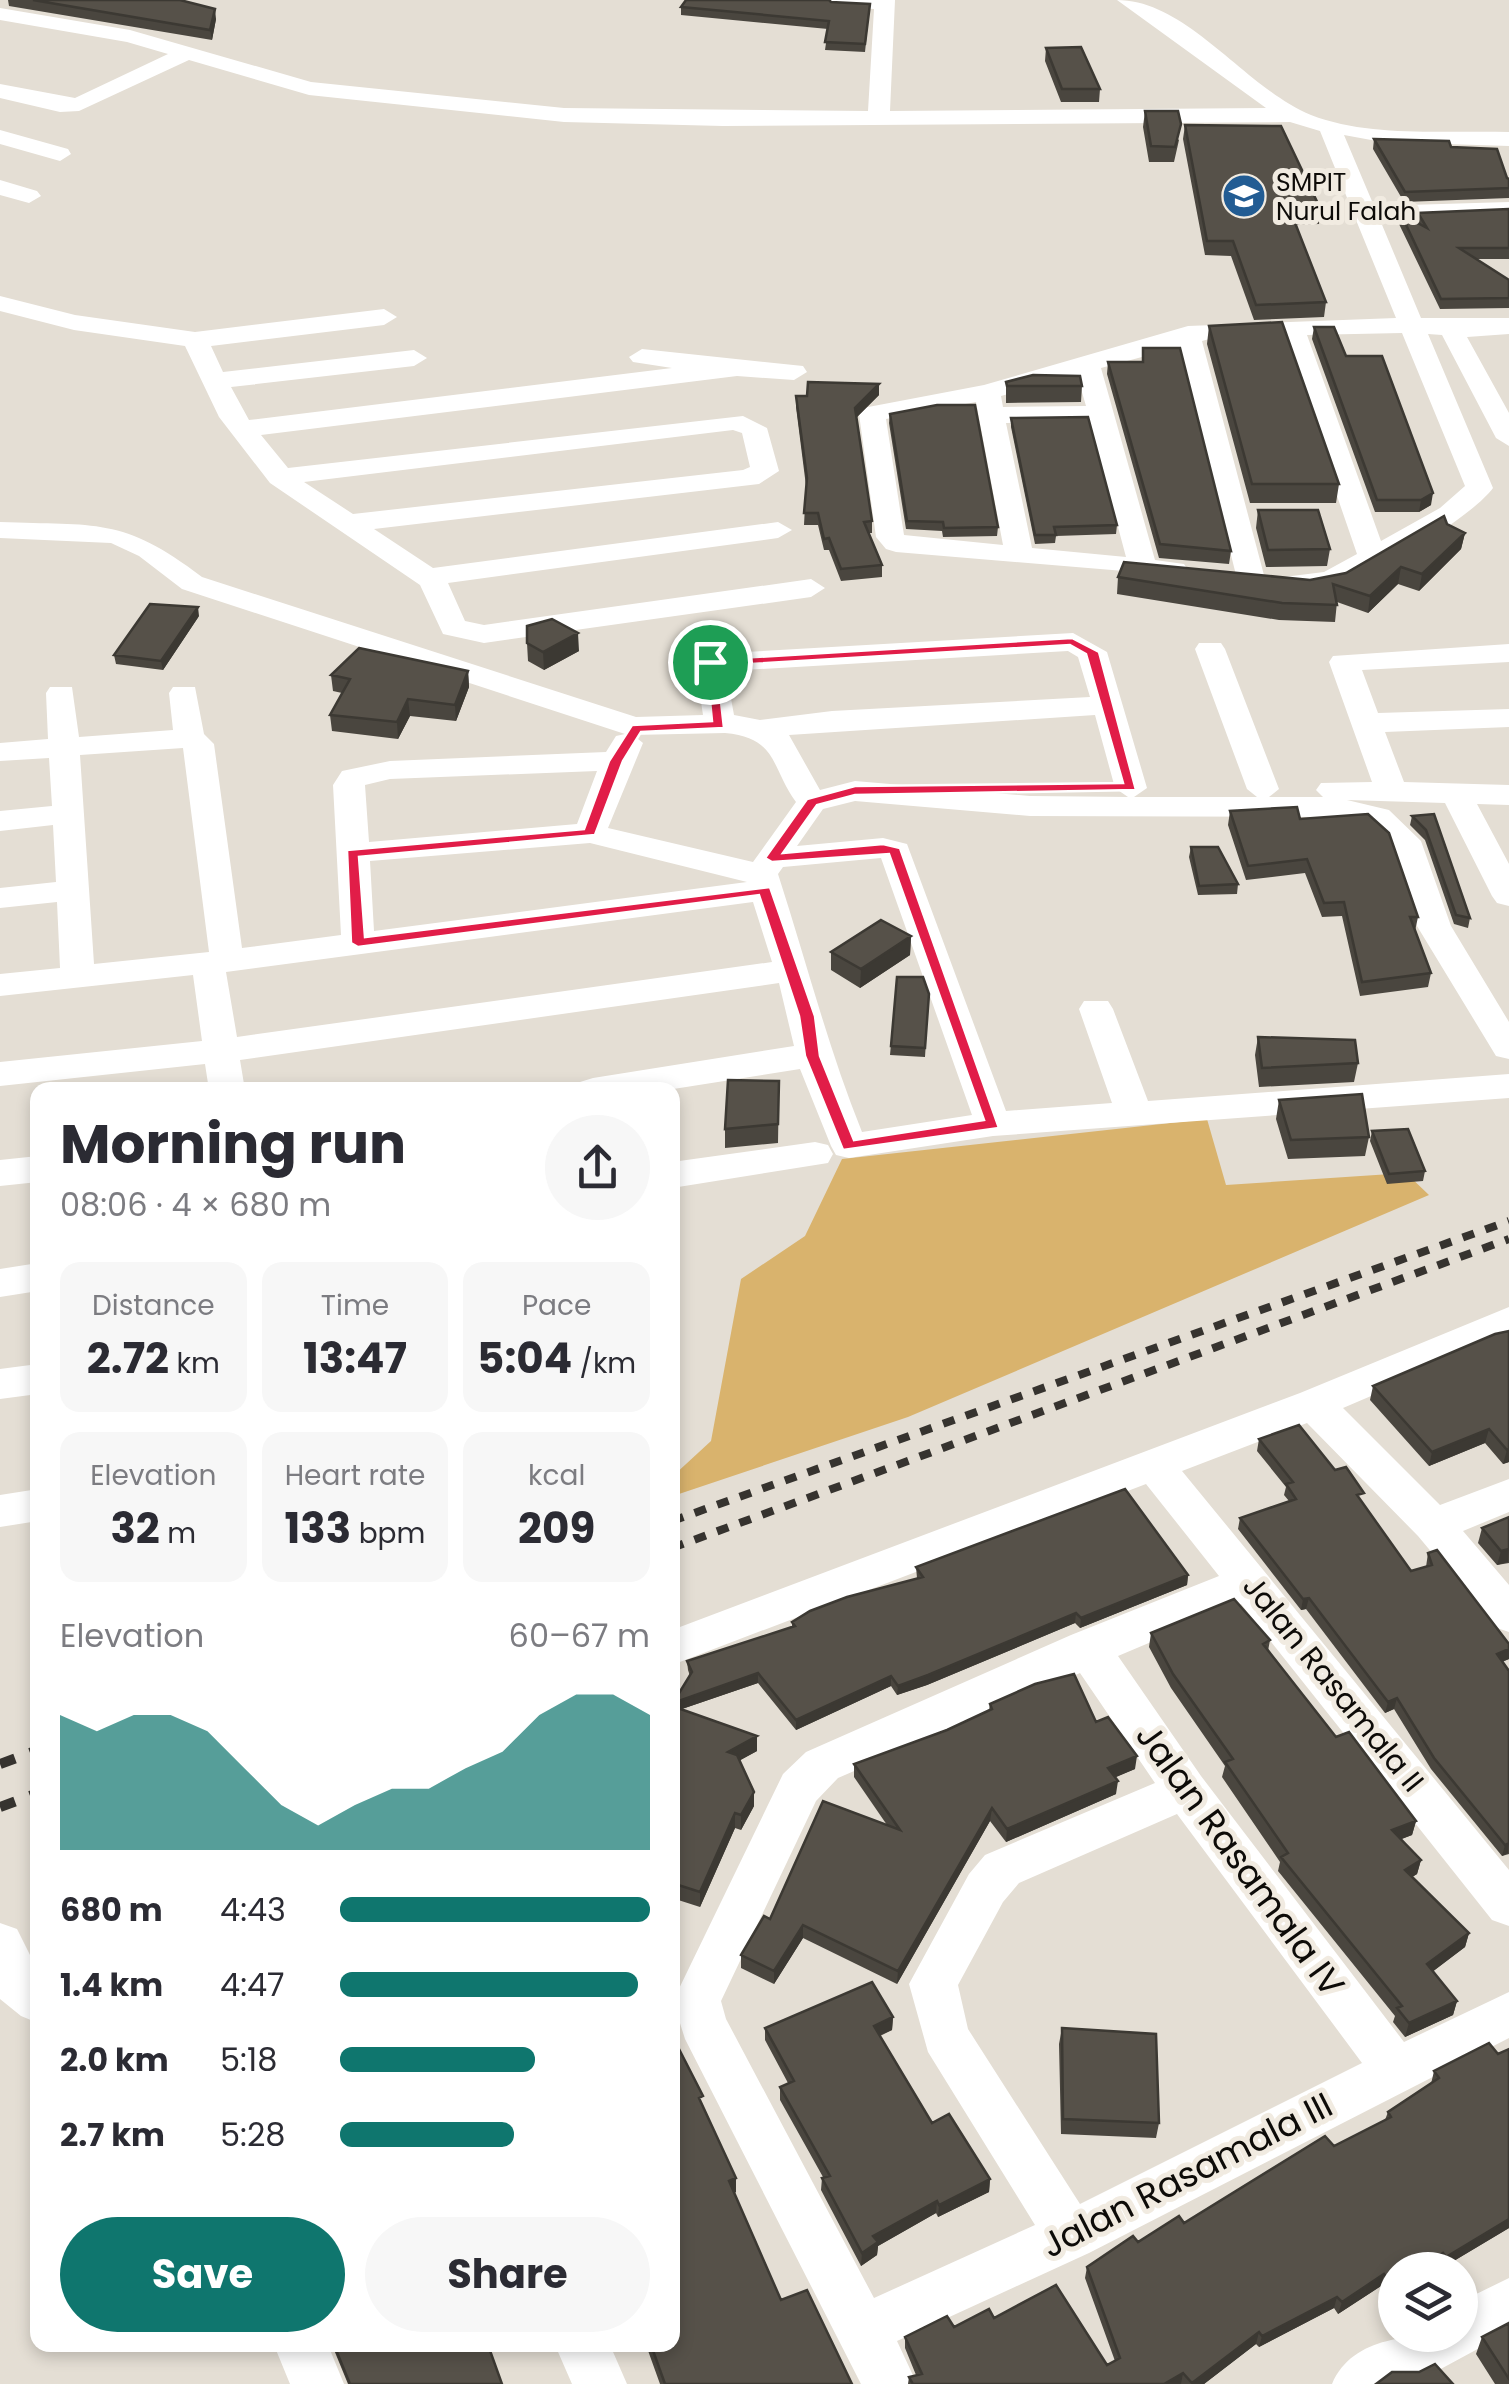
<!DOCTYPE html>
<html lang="en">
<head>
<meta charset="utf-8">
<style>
	:root { --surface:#fff; --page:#f7f7f7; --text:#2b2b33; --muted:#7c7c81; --accent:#0f766e }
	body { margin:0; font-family:Poppins,sans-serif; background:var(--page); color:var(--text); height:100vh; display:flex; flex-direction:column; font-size:38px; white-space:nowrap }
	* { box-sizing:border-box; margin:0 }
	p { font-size:32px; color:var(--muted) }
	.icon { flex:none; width:55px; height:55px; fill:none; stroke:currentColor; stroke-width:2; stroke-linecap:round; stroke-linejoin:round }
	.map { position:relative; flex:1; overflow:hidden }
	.details { position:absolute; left:30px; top:1082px; width:650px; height:1270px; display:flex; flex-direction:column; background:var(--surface); border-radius:20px; box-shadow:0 5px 15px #0003 }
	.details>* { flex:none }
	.controls { position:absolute; left:1378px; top:2252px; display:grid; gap:20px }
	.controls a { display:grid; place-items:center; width:100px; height:100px; border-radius:50%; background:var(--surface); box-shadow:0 5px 15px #0003; font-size:50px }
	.pin { position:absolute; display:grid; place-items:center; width:85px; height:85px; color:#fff; margin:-42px; border:5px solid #fff; border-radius:50%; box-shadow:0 2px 10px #0007 }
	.round { display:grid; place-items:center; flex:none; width:105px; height:105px; border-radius:52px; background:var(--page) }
	.head { display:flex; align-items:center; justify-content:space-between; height:170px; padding:0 30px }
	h1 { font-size:55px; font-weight:700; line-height:75px }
	.stats { display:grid; grid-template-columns:repeat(3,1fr); gap:15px; height:170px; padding:10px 30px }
	.stats div { display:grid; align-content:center; border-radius:20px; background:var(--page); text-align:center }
	.stats b { font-size:42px; font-weight:700 }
	.stats small { font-size:28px; font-weight:400 }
	.stats p { font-size:28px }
	.chart { height:280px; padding:20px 30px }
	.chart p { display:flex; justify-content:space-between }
	.chart svg { width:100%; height:180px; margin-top:10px; fill:var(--accent); opacity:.7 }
	.button { display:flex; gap:20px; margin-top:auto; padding:20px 30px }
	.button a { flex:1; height:115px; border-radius:60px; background:var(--accent); color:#fff; font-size:40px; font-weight:700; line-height:115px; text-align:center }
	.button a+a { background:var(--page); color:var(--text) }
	ul { padding:0 30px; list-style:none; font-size:32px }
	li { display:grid; grid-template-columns:160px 120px 1fr; align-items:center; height:75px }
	li i { height:25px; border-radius:12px; background:var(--accent) }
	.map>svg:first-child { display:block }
</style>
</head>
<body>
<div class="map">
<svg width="1509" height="2384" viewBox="0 0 1509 2384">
	<rect width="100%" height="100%" fill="#e4ded4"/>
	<path fill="#d9b36d" d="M1207 1119 1226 1185 1406 1173 1429 1195 908 1417 673 1496V1476L711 1441 741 1279 805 1236 842 1159Z"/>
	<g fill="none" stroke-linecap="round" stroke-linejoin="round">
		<path fill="#fff" fill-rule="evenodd" d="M821 0H895L890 111 1266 108 1117 0C1188 0 1246 89 1311 115 1370 138 1446 130 1509 132V146L1382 142 1344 135 1374 206 1509 202V216L1380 220 1421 318H1509V334L1467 337 1509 413V446L1496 438 1442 335 1428 334 1493 488C1471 518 1373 576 1337 587 1322 592 1299 593 1284 589L1280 583 1284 577 1324 572 1357 554 1282 336 1213 338 1202 341 1265 579 1261 585 1251 588 1237 579 1179 347 1101 368 1155 560 1184 564 1188 570 1184 576 896 552 886 549 876 537 859 414 863 408 984 385 1188 326 1396 318 1356 220 1349 214 1352 210 1320 131 1290 122 723 126 564 122 309 95 189 60 79 111 60 112 0 98V84L75 98 168 54 127 42 0 20V8L130 30 311 82 564 108 868 111 874 9 831 6ZM1402 333 1465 486 1440 508 1381 541 1307 335ZM1077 375 1086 406 1003 407 1001 396ZM976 402 1003 545 904 535 886 419ZM1090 422 1126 557 1032 548 1006 423Z
			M0 130 68 149 71 154 60 161 0 144Z
			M0 180 37 191 41 196 29 203 0 195Z
			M0 296 75 315 195 332 384 309 397 317 384 325 211 346 223 372 414 350 427 358 414 366 231 387 249 420 672 368 633 362 629 357 642 349 803 366 807 372 794 380 737 376 261 435 288 468 743 416 767 428 779 471 759 484 374 529 433 568 778 522 792 530 778 538 448 583 465 621 484 625 811 579 825 588 811 597 484 643 443 634 420 585 270 483 219 417 185 346 74 330 0 311ZM733 430 742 433 750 467 743 470 353 514 304 482Z
			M0 522C96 526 122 516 202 577L636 717 703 715 695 663 710 654 1073 633 1107 652 1147 788 1134 797H1257L1247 789 1195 649 1199 643H1221L1225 649 1279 789 1269 797H1323L1316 790 1321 783 1372 782 1329 662 1333 656 1509 644V662L1362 670 1378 713 1509 709V727L1385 732 1404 782 1509 785V805L1477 804 1509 864V906L1497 903 1492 896 1445 803 1347 800 1389 810 1421 841 1451 926 1509 1022V1059L1496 1056 1417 926 1390 845 1367 824 1336 817 1030 816 855 801 823 809 797 846 883 838 907 844 1006 1111 1112 1103 1079 1009 1084 1001H1108L1113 1009 1148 1101 1509 1074V1098L993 1136 849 1158 836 1155 831 1146 800 1069 667 1090H575L580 1082 593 1078 794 1046 779 983 240 1060 245 1090H209L205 1064 0 1086V1062L202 1041 193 975 0 996V974L60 968 57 902 0 908V888L56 882 53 825 0 831V811L52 806 49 758 0 761V743L48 739 46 693 50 687H72L79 737 173 730 169 693 173 687H195L204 734 214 744 242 948 341 935 333 785 342 771 390 761 606 752 616 736 625 734 182 589 139 556 111 543 0 538ZM1068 651 1078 657 1090 697 832 711 760 720 734 715 726 671ZM1095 715 1115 788 1128 797 1030 796 855 781 820 790 789 735ZM725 733C778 738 770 766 796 802L753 862 608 828 643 743 633 735ZM183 748 209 952 94 964 80 755ZM597 771 577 824 369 842 365 785 390 779ZM590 843 747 882 374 931 370 861ZM881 858 972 1115 862 1132C828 1048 806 960 778 874L783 867ZM753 902 772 962 237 1037 226 972Z
			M815 1142 828 1145 833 1154 828 1163 672 1188V1162Z
			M38 1156V1182L0 1186V1160Z
			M38 1263V1291L0 1297V1269Z
			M1509 1307V1337L1343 1408 1440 1505 1509 1479V1512L1463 1531 1509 1585V1632L1494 1627 1418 1536 1307 1423 1182 1471 1509 1870V1926L1492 1920 1241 1604 1118 1656 1201 1776 1404 2042 1509 1992V2038L1089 2253 897 2341 917 2384H861L685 2039 673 2001 783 1774 806 1752 1071 1635 1219 1576 1146 1484 672 1665V1630L1300 1393ZM1080 1673 1155 1783 985 1855 969 1874 909 1984 928 2052 1035 2225 874 2298 726 2019 721 2001 816 1801 838 1778ZM1177 1814 1362 2063 1080 2204 968 2029 958 1985 1003 1902 1019 1883Z
			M38 1364V1394L0 1399V1369Z
			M38 1489V1521L0 1527V1495Z
			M0 1923 17 1929 38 1971V2023L21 2016 0 1999Z
			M1509 2278V2332L1413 2384H1332C1353 2335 1414 2335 1460 2335V2302Z
			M274 2345H328L344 2384H290Z
			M555 2345H610L627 2384H572Z"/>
		<path stroke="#36332f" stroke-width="8" stroke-dasharray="12 12" stroke-linecap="butt" d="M672 1521 1509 1221
			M672 1548 1509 1239"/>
		<path stroke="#36332f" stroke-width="10" stroke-dasharray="16 16" stroke-linecap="butt" d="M0 1764 38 1750
			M0 1807 38 1793"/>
	</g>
	<path fill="#4a463f" d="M8 0H184L183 1 216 19 212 40 9 6Z
		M831 2 870 4 865 52 825 50 828 29 681 15V7Z
		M1046 48 1100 89 1099 102H1061L1045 61Z
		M1145 111 1179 140 1174 162H1149L1143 127Z
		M1185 125 1321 210 1319 224 1296 225 1326 302 1324 317 1254 320 1231 256 1205 255 1183 139Z
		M1374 139 1451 147 1509 179V198L1404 202 1373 149Z
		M1509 209V259H1476L1509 280V308L1440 309 1399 224 1401 214 1416 222 1418 213Z
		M1209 326 1339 484 1336 503H1250L1207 344Z
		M1314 327 1346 356 1431 505 1419 512H1375L1312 339Z
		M1143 348 1231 551 1229 564 1159 558 1107 374 1108 362H1142Z
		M1006 382 1082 386 1081 402 1006 403Z
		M879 395 856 418 872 521V533H869L882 565V577L841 581 829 550H824L818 525H804L806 486 796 407V396Z
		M890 414 998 527 997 536 943 537 942 531 906 529 889 423Z
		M1011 418 1117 525 1116 534 1056 536 1055 543 1035 544 1011 427Z
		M1258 510 1330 549 1327 566 1266 567 1256 528Z
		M1447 524 1465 533 1461 549 1419 591 1398 584 1368 613 1337 602 1335 622 1279 620 1117 594 1118 577 1310 580 1346 573Z
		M199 616 163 670 116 664 114 655Z
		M527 643 579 651 544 670 528 661Z
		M468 671 469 687 456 721 410 716 398 739 332 731 330 715 342 693 333 691 331 675Z
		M1230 811 1300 819 1418 917 1415 931 1431 973 1428 987 1360 996 1342 916 1322 917 1305 873 1246 880 1228 825Z
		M1434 814 1470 918 1468 928 1454 924 1425 840 1410 825 1412 816Z
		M1191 847 1238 884 1237 894 1198 895 1189 857Z
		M911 936 910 955 860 988 831 970V952Z
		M897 977 929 994 925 1057 890 1055Z
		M1258 1037 1358 1063 1354 1082 1259 1087 1255 1055Z
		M779 1081 778 1143 725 1148V1129Z
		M1279 1100 1369 1137 1365 1156 1288 1159 1276 1119Z
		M1372 1131 1425 1171 1423 1181 1387 1184 1370 1141Z
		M1495 1334 1509 1462 1503 1464 1485 1443 1429 1466 1370 1400 1373 1386Z
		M1259 1439 1362 1503 1411 1571 1426 1567 1428 1553 1509 1659 1502 1662 1509 1671V1854L1502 1856 1431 1769 1394 1709 1385 1713 1306 1609 1301 1610 1238 1529 1240 1518 1289 1501 1284 1495 1286 1487 1257 1451Z
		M1509 1517V1563L1497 1565 1478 1543 1482 1528Z
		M916 1567 1188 1575 1187 1585 1080 1628 1075 1623 927 1685 897 1695 891 1686 796 1730 758 1683 682 1709 757 1736V1751L740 1760 754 1806 741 1830 735 1828 700 1907 672 1898V1706L673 1703 690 1676 688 1670 687 1661 792 1627V1622L917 1578Z
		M1151 1633 1270 1640 1268 1651 1336 1737 1416 1821 1412 1835 1401 1839 1421 1860 1417 1874 1412 1877 1469 1933 1465 1947 1433 1971 1457 2001 1453 2015 1405 2037 1393 2022 1395 2016 1278 1871 1280 1862 1222 1777 1225 1766 1171 1688 1149 1647Z
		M990 1704 1096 1722 1135 1769 1115 1777 1116 1794 1006 1842 990 1821 897 1984 803 1938 774 1984 741 1968V1955L770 1919 887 1825 854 1777V1764L947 1730 989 1710Z
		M893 2017 892 2030 880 2036 932 2123 990 2179 989 2192 938 2217 936 2213 878 2246 877 2255 861 2266 821 2190 822 2178 823 2177 780 2100V2087L788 2083 765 2040V2028Z
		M1062 2028 1159 2123 1156 2138 1061 2134 1059 2044Z
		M1509 2049V2228L1442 2268 1439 2264 1430 2270H1395V2294L1390 2297 1381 2286 1338 2314 1334 2308 1259 2347 1256 2344 1204 2384H908L909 2377 916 2375 905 2348V2337L994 2318 1107 2365 1115 2361 1085 2278 1087 2267 1138 2242 1184 2223 1385 2120 1388 2112 1431 2084 1434 2071 1498 2054Z
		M704 2108 736 2178V2192L734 2193 781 2300 852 2384H660L646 2345H672Z
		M1509 2323V2384H1495L1476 2354 1482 2337Z
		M332 2345H488L502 2384H348Z"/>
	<path fill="#3c3933" d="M215 9 216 19 212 40 210 30Z
		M879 384V395L854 420 855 408Z
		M1433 493 1431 505 1419 512 1421 500Z
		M1465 533 1461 549 1419 591 1422 574Z
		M1401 567 1398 584 1368 613 1370 596Z
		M198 607 199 616 163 670 161 661Z
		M578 633 579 651 544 670 543 652Z
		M468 671 469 687 456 721 455 705Z
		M408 699 410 716 398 739 397 722Z
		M911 936 910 955 860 988 861 969Z
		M1489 1429 1485 1443 1429 1466 1432 1452Z
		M1509 1449V1462L1503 1464 1507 1450Z
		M1509 1549 1508 1562 1497 1565 1501 1551Z
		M1188 1575 1187 1585 1080 1628 1081 1618Z
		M1309 1598 1306 1609 1301 1610 1303 1599Z
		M1076 1613 1075 1623 927 1685 897 1695 898 1686Z
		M1509 1649V1659L1493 1665 1497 1654Z
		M758 1673V1683L673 1712V1703Z
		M891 1676V1686L796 1730V1720Z
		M1397 1698 1394 1709 1385 1713 1388 1702Z
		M757 1736V1751L728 1767V1752Z
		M1137 1756 1135 1769 1107 1781 1108 1768Z
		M1118 1781 1116 1794 1006 1842 1007 1829Z
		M754 1792V1806L741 1830V1815Z
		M992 1808 990 1821 897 1984 898 1971Z
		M735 1813V1828L700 1907V1892Z
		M1416 1821 1412 1835 1389 1844 1392 1830Z
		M1509 1843 1508 1853 1502 1856 1505 1845Z
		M1421 1860 1417 1874 1401 1884 1405 1870Z
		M803 1925V1938L774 1984V1971Z
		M1469 1933 1465 1947 1423 1979 1427 1964Z
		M1457 2001 1453 2015 1405 2037 1409 2023Z
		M893 2017 892 2030 873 2038 874 2026Z
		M736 2178V2192L729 2195V2181Z
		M990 2179 989 2192 938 2217 939 2205Z
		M937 2201 936 2213 878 2246 877 2255 861 2266 862 2253 873 2236Z
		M1509 2219V2228L1442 2268 1446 2257Z
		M1443 2253 1439 2264 1430 2270H1417Z
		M1384 2274 1381 2286 1338 2314 1342 2302Z
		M1337 2297 1334 2308 1259 2347 1262 2336Z
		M1259 2332 1256 2344 1204 2384H1192Z
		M1183 2373 1181 2384H1164Z"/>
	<path fill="#565149" stroke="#3c3933" stroke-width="2.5" d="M33 0H180L215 9 210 30Z
		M686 0H829L831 2 870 4 865 44 825 42 829 21 681 7Z
		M1081 47 1100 89H1062L1046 48Z
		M1145 111H1178L1181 124 1175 147 1151 146Z
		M1185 125 1281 126 1321 210H1290L1326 302 1256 305 1233 241H1207Z
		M1374 139 1449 141 1451 147 1497 149 1507 178 1509 179V188L1405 192Z
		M1509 209V248H1459L1509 280V298L1441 299 1401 214 1427 228 1418 213Z
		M1282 322 1339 484H1252L1209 326Z
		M1314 327H1334L1346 356H1382L1433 493 1421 500H1377Z
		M1143 348H1180L1231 551 1160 544 1108 362H1143Z
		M1033 375 1080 376 1082 386H1007L1006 382Z
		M808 382 879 384 855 408 872 521 864 522 882 565 841 569 829 538 824 539 818 513H804L807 478 796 396H807Z
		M937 405H975L998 527 944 528 943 522 907 521 890 414Z
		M1088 417 1117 525 1054 527 1056 535H1035L1011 418Z
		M1258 510H1318L1330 549 1268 550Z
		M1444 516 1447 524 1465 533 1422 574 1401 567 1370 596 1333 584 1337 605 1282 603 1118 577 1124 562 1310 580 1346 573Z
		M150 604 198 607 161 661 114 655Z
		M552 619 578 633 543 652 527 643V626Z
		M359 648 468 671 455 705 408 699 397 722 330 715 350 679 331 675Z
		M1297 807 1300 819 1368 814 1389 833 1418 917H1410L1431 973 1362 982 1344 902 1324 903 1307 859 1248 866 1230 811Z
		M1434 814 1470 918 1456 915 1426 830 1412 816Z
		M1191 847H1218L1238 884 1199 886Z
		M881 920 911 936 861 969 831 952Z
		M897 977H923L929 994 925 1048 891 1046Z
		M1258 1037 1355 1040 1358 1063 1262 1068Z
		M728 1080 779 1081 778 1124 725 1129Z
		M1362 1094 1369 1137 1291 1140 1279 1100Z
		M1408 1129 1425 1171 1389 1174 1372 1131Z
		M1509 1331V1449L1507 1450 1489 1429 1432 1452 1373 1386 1495 1334Z
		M1299 1425 1335 1470 1346 1467 1364 1493 1357 1495 1411 1571 1432 1565 1428 1553 1437 1550 1509 1644V1649L1497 1654 1509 1671V1843L1505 1845 1434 1758 1397 1698 1388 1702 1309 1598 1303 1599 1240 1518 1296 1499 1286 1484 1293 1482 1259 1439Z
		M1125 1489 1188 1575 1081 1618 1076 1613 928 1675 898 1686 891 1676 796 1720 758 1673 673 1703 692 1672 687 1661 795 1626 792 1622 810 1611 847 1597 923 1577 916 1567Z
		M1509 1517V1549L1501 1551 1482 1528Z
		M1234 1599 1270 1640 1263 1644 1336 1737 1349 1732 1416 1821 1392 1830 1421 1860 1405 1870 1469 1933 1427 1964 1457 2001 1409 2023 1397 2008 1402 2006 1281 1857 1288 1853 1225 1762 1233 1759 1173 1674 1151 1633Z
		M1074 1674 1096 1722 1108 1717 1137 1756 1108 1768 1118 1781 1007 1829 992 1808 898 1971 803 1925 774 1971 741 1955 764 1916 770 1919 823 1801 900 1830 854 1764 947 1730 992 1709 990 1704 1035 1684Z
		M672 1706 757 1736 728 1752 737 1755 754 1792 741 1815 735 1813 700 1892 672 1883Z
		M872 1982 893 2017 874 2026 932 2123 949 2114 990 2179 939 2205 937 2201 873 2236 878 2242 862 2253 822 2178 830 2176 780 2087 794 2081 765 2028Z
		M1062 2028 1156 2034 1159 2123 1063 2119Z
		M1489 2043 1498 2054 1509 2049V2219L1446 2257 1443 2253 1417 2270H1395L1394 2286 1384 2274 1342 2302 1337 2297 1262 2336 1259 2332 1192 2383 1183 2373 1164 2384H913L909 2377 922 2374 905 2337 947 2316 954 2327 989 2309 994 2318 1056 2285 1107 2365 1120 2358 1087 2267 1133 2236 1138 2242 1179 2216 1184 2223 1325 2136 1334 2146 1391 2117 1388 2112 1439 2078 1434 2071Z
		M679 2049 703 2096 699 2098 736 2178 729 2181 781 2300 807 2290 852 2384H665L651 2345H672V2052Z
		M1509 2323V2379L1482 2337Z
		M334 2345H488L502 2384H350Z
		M1435 2364 1453 2384H1376L1392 2372H1419Z"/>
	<path fill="#e11d48" stroke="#fff" stroke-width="2.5" fill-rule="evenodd" d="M1072 638 1099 652 1136 790 855 795 817 805 783 853 883 844 900 848 999 1128 843 1150 805 1056 799 1016 759 895 358 947 351 943 347 850 584 829 609 761 632 725 712 721 706 660ZM1070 645 1086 654 1123 783 855 786 807 799 765 858 772 862 889 854 984 1120 854 1140 820 1056 815 1016 770 887 365 937 359 857 595 835 623 761 641 732 724 728 717 666Z"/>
	<defs>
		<symbol id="school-disc" viewBox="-11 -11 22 22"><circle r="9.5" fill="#225c93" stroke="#f1ebe1"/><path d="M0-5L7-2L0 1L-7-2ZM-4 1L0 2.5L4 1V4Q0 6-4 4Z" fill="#fff"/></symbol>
	</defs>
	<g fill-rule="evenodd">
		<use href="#school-disc" x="1219" y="171" width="50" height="50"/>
	</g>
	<g text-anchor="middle" stroke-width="10" stroke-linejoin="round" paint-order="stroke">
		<g font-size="25" fill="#0d0b08" stroke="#f1ebe1" text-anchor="start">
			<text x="1276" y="191">SMPIT<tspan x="1276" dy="29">Nurul Falah</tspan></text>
		</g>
		<g font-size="30" fill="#0d0b08" stroke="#f1ebe1">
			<text transform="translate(1333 1684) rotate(51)" y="10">Jalan Rasamala II</text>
		</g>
		<g font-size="35" fill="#0d0b08" stroke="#f1ebe1">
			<text transform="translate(1240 1860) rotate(54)" y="12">Jalan Rasamala IV</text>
			<text transform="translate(1187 2175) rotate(-27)" y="12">Jalan Rasamala III</text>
		</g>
	</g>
</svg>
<div class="controls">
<a><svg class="icon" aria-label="layers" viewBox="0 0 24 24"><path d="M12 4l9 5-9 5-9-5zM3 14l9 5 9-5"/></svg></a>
</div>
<div class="pin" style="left:710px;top:662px;background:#1e9e55"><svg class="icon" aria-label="arrive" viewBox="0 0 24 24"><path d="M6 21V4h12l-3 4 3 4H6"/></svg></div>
<section class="details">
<div class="head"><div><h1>Morning run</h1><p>08:06 · 4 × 680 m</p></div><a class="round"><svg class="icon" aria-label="share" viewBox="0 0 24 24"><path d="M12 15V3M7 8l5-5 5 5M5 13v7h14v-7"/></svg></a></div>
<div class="stats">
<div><p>Distance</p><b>2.72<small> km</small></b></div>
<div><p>Time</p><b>13:47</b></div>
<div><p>Pace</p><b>5:04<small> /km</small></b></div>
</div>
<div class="stats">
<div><p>Elevation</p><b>32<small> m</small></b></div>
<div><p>Heart rate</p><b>133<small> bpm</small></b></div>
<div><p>kcal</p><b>209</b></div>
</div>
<div class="chart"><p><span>Elevation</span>60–67 m</p>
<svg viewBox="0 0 160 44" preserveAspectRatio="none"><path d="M0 44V11L10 15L20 11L30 11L40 15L50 24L60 33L70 38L80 33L90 29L100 29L110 24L120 20L130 11L140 6L150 6L160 11V44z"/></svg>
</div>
<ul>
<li><b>680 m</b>4:43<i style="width:100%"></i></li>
<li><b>1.4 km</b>4:47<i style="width:96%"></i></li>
<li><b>2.0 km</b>5:18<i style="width:63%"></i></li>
<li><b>2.7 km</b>5:28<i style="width:56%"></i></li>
</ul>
<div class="button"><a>Save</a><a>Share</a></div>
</section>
</div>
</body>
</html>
